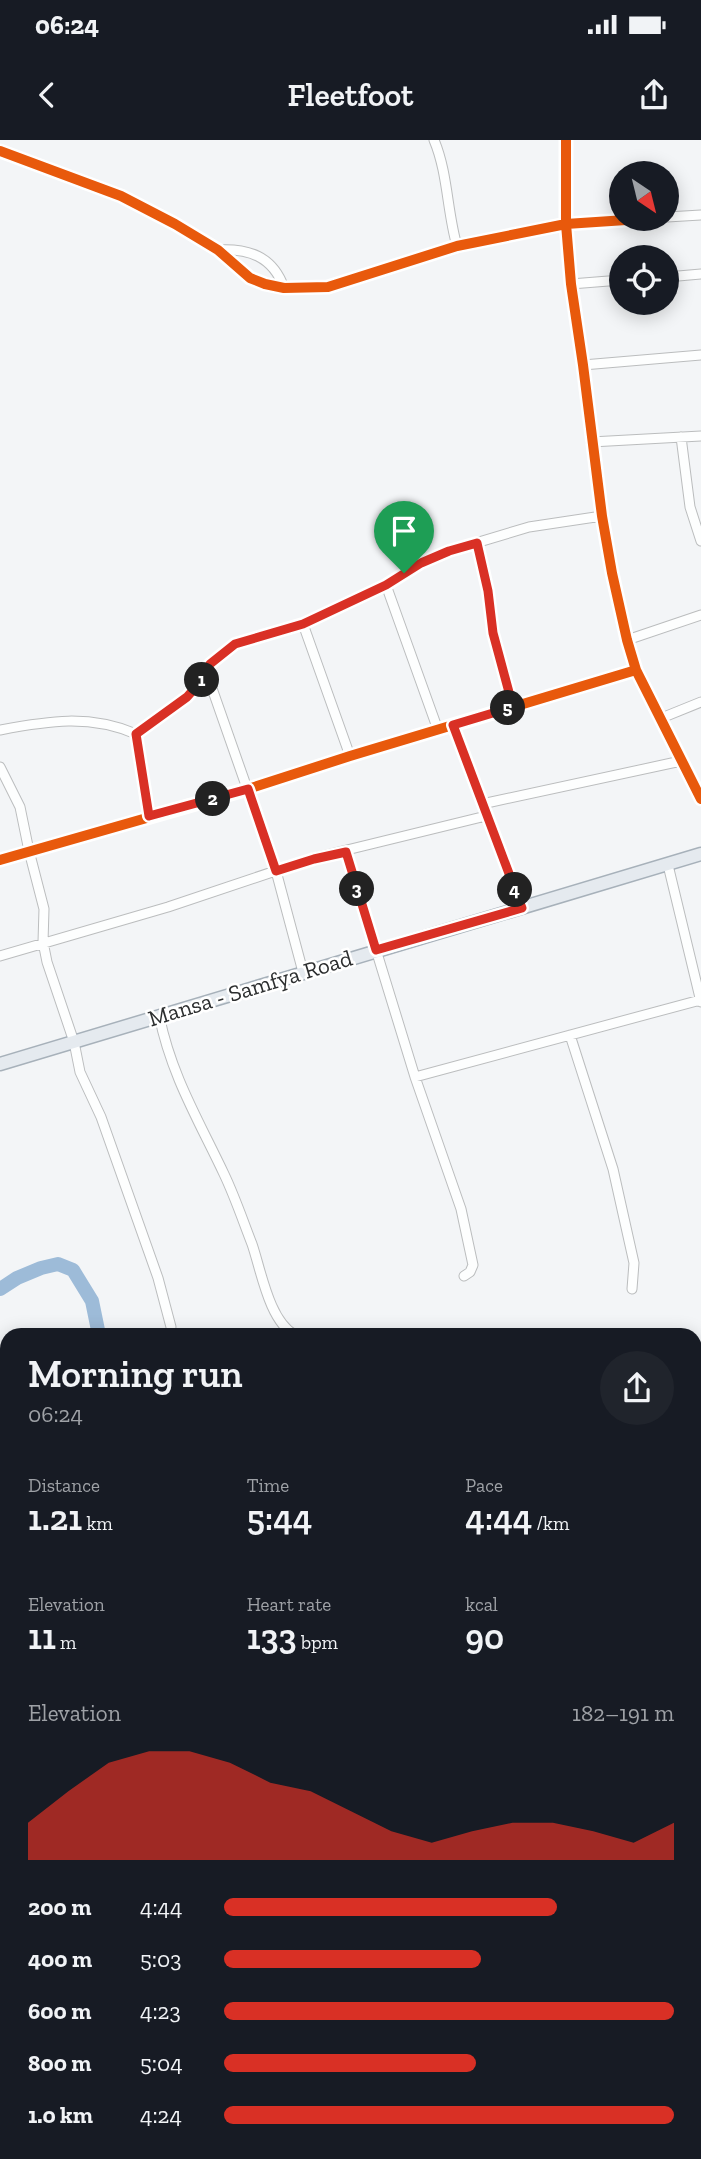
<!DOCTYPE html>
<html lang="en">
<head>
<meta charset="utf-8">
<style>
	:root { --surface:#171b24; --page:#20242c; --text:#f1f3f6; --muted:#9ea1a6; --accent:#d93025 }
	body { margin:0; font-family:"Zilla Slab",serif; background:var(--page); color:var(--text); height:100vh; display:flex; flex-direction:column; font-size:26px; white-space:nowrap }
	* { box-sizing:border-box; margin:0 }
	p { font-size:23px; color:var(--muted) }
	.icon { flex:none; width:38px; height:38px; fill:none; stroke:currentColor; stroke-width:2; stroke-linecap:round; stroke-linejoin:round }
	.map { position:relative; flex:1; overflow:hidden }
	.side { position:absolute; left:0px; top:1188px; width:702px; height:831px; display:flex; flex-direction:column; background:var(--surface); border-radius:21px 21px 0 0; box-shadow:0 4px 18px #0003 }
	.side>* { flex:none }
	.needle { width:46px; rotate:145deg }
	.fabs { position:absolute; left:609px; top:21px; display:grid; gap:14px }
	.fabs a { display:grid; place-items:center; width:70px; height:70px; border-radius:50%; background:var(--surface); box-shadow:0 4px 18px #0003; font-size:35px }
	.pin { position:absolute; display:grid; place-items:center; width:60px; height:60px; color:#fff; margin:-72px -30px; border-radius:50% 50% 50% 0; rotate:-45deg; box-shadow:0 0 7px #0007 }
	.pin .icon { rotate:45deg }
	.km { position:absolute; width:35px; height:35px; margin:-18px; border-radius:50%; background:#222; color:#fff; font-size:19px; line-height:35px; text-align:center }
	.round { display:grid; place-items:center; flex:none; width:74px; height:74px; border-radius:37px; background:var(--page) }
	.head { display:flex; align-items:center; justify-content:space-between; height:119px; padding:0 28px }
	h1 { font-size:38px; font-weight:600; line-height:52px }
	.stats { display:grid; grid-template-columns:repeat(3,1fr); gap:10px; height:119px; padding:7px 28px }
	.stats div { display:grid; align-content:center }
	.stats b { font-size:35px; font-weight:600 }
	.stats small { font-size:19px; font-weight:400 }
	.stats p { font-size:19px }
	.chart { height:196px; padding:14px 28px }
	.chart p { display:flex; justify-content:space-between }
	.chart svg { width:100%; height:126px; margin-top:7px; fill:var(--accent); opacity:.7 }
	ul { padding:0 28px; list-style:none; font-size:23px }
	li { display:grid; grid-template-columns:112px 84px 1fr; align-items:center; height:52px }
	li i { height:18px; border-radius:9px; background:var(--accent) }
	.status { display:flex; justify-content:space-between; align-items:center; height:49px; padding:0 35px; background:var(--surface); direction:ltr }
	.status svg { height:19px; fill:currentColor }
	header { display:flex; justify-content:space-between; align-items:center; height:91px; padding:0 28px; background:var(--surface); font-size:32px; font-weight:600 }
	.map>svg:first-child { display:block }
</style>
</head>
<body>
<div class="status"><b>06:24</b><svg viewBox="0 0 49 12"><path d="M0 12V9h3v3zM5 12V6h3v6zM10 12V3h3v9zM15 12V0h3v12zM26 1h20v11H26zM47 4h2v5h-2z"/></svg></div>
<header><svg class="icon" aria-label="back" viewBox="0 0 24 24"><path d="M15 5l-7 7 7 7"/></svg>Fleetfoot<svg class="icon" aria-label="share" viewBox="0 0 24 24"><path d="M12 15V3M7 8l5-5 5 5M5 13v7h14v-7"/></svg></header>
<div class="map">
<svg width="701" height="2019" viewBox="0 0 701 2019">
	<rect width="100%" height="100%" fill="#f3f5f7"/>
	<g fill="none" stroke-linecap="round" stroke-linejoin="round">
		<path stroke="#9dbbd8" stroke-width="14" d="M0 1149 17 1138 41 1128 58 1124 73 1130 92 1161 99 1195
			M695 1251 701 1249"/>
		<defs>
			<path id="minor" d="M434 0C448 33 447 72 457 106
				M566 0V84L571 144 583 225 602 376 612 433 627 500 636 530 701 659
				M0 11 121 56 175 84 218 110 250 138 265 144 284 148 328 147 457 106 566 84 641 79
				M667 77 701 75
				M217 110C248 108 273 116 284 148
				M667 137 701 134
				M571 144 621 140
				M583 225 701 215
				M681 297 690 367 701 401
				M591 302 701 296
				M477 403 488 451 493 493 513 567
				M386 445 438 590
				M303 484 350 616
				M627 500 701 475
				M207 534 276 731 303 832
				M659 579 701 562
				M453 585 522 768
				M0 590C48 581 89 574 136 594
				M136 594 187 557 202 540 210 524 235 504 303 484 386 445 421 423 449 411 529 387 602 376
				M136 594 149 676
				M0 627 20 667 29 711 44 769 43 802 47 822 74 902 80 932 101 977 158 1138 171 1187
				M482 664 681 621
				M346 712 415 937 461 1069 473 1125 470 1132 464 1136
				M0 720 248 649 350 616 636 530
				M668 725 701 862
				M0 816 168 767 314 718 486 676
				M159 875C171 935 199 981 224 1034 235 1057 243 1081 252 1104 261 1130 269 1181 295 1195
				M570 895 613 1029 634 1123 632 1149
				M415 937 700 860
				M695 1387 701 1389
				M695 1598 701 1610
				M0 1710 7 1712
				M695 1774 701 1781
				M695 1882 701 1877
				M485 2012 493 2019
				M207 2019 212 2012
				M511 2019 519 2012"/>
			<path id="major" d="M0 924 701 714"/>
		</defs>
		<use href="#minor" stroke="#bbbdbe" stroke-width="11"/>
		<use href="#major" stroke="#a7b1ba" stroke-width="15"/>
		<use href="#minor" stroke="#fdfefe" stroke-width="9"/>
		<use href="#major" stroke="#e5eaef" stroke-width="12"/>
		<defs>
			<path id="cycleway" d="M566 0V84L571 144 583 225 602 376 612 433 627 500 636 530 701 659
				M0 11 121 56 175 84 218 110 250 138 265 144 284 148 328 147 457 106 566 84 641 79
				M0 720 248 649 350 616 636 530"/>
		</defs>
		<use href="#cycleway" stroke="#fff" stroke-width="15"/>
		<use href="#cycleway" stroke="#e8590c" stroke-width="10"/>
	</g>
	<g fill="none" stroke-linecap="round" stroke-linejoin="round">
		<defs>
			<path id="route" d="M477 403 488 451 493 493 513 567 453 585 522 768 376 810 346 712 314 719 276 731 248 649 149 676 136 594 187 557 202 540 210 524 235 504 303 484 386 445 421 423 449 411Z"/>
		</defs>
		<use href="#route" stroke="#fff" stroke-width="14"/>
		<use href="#route" stroke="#d93025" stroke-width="9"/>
	</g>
	<g text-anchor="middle" stroke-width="5" stroke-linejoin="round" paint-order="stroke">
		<g font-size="23" fill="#2c2e2f" stroke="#fff">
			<text transform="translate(250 848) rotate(-17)" y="8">Mansa - Samfya Road</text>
		</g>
	</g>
</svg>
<div class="fabs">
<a><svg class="needle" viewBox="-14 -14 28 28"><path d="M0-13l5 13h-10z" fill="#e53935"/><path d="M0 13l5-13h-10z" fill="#9ea1a6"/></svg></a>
<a><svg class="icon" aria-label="locate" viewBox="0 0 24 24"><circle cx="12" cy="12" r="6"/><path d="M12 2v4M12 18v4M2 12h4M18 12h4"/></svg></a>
</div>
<div class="pin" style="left:404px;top:433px;background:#1e9e55"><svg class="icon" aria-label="arrive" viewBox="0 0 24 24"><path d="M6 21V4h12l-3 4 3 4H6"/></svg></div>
<b class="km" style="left:202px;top:540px">1</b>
<b class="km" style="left:213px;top:659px">2</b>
<b class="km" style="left:357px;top:749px">3</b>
<b class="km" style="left:515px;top:750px">4</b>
<b class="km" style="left:508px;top:568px">5</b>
<section class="side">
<div class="head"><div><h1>Morning run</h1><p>06:24</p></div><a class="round"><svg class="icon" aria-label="share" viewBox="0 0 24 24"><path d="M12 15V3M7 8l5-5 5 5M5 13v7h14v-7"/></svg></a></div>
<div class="stats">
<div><p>Distance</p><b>1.21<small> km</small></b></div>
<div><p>Time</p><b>5:44</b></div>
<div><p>Pace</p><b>4:44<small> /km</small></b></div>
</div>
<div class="stats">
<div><p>Elevation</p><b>11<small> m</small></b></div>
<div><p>Heart rate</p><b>133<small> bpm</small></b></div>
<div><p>kcal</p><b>90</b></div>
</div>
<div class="chart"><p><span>Elevation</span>182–191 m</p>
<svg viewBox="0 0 160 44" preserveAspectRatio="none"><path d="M0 44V31L10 20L20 10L30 6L40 6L50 10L60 17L70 20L80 27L90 34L100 38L110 34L120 31L130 31L140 34L150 38L160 31V44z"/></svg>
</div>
<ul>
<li><b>200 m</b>4:44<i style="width:74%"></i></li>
<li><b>400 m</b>5:03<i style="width:57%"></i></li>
<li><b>600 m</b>4:23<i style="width:100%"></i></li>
<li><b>800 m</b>5:04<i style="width:56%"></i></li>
<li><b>1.0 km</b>4:24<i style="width:100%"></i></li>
</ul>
</section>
</div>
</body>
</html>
